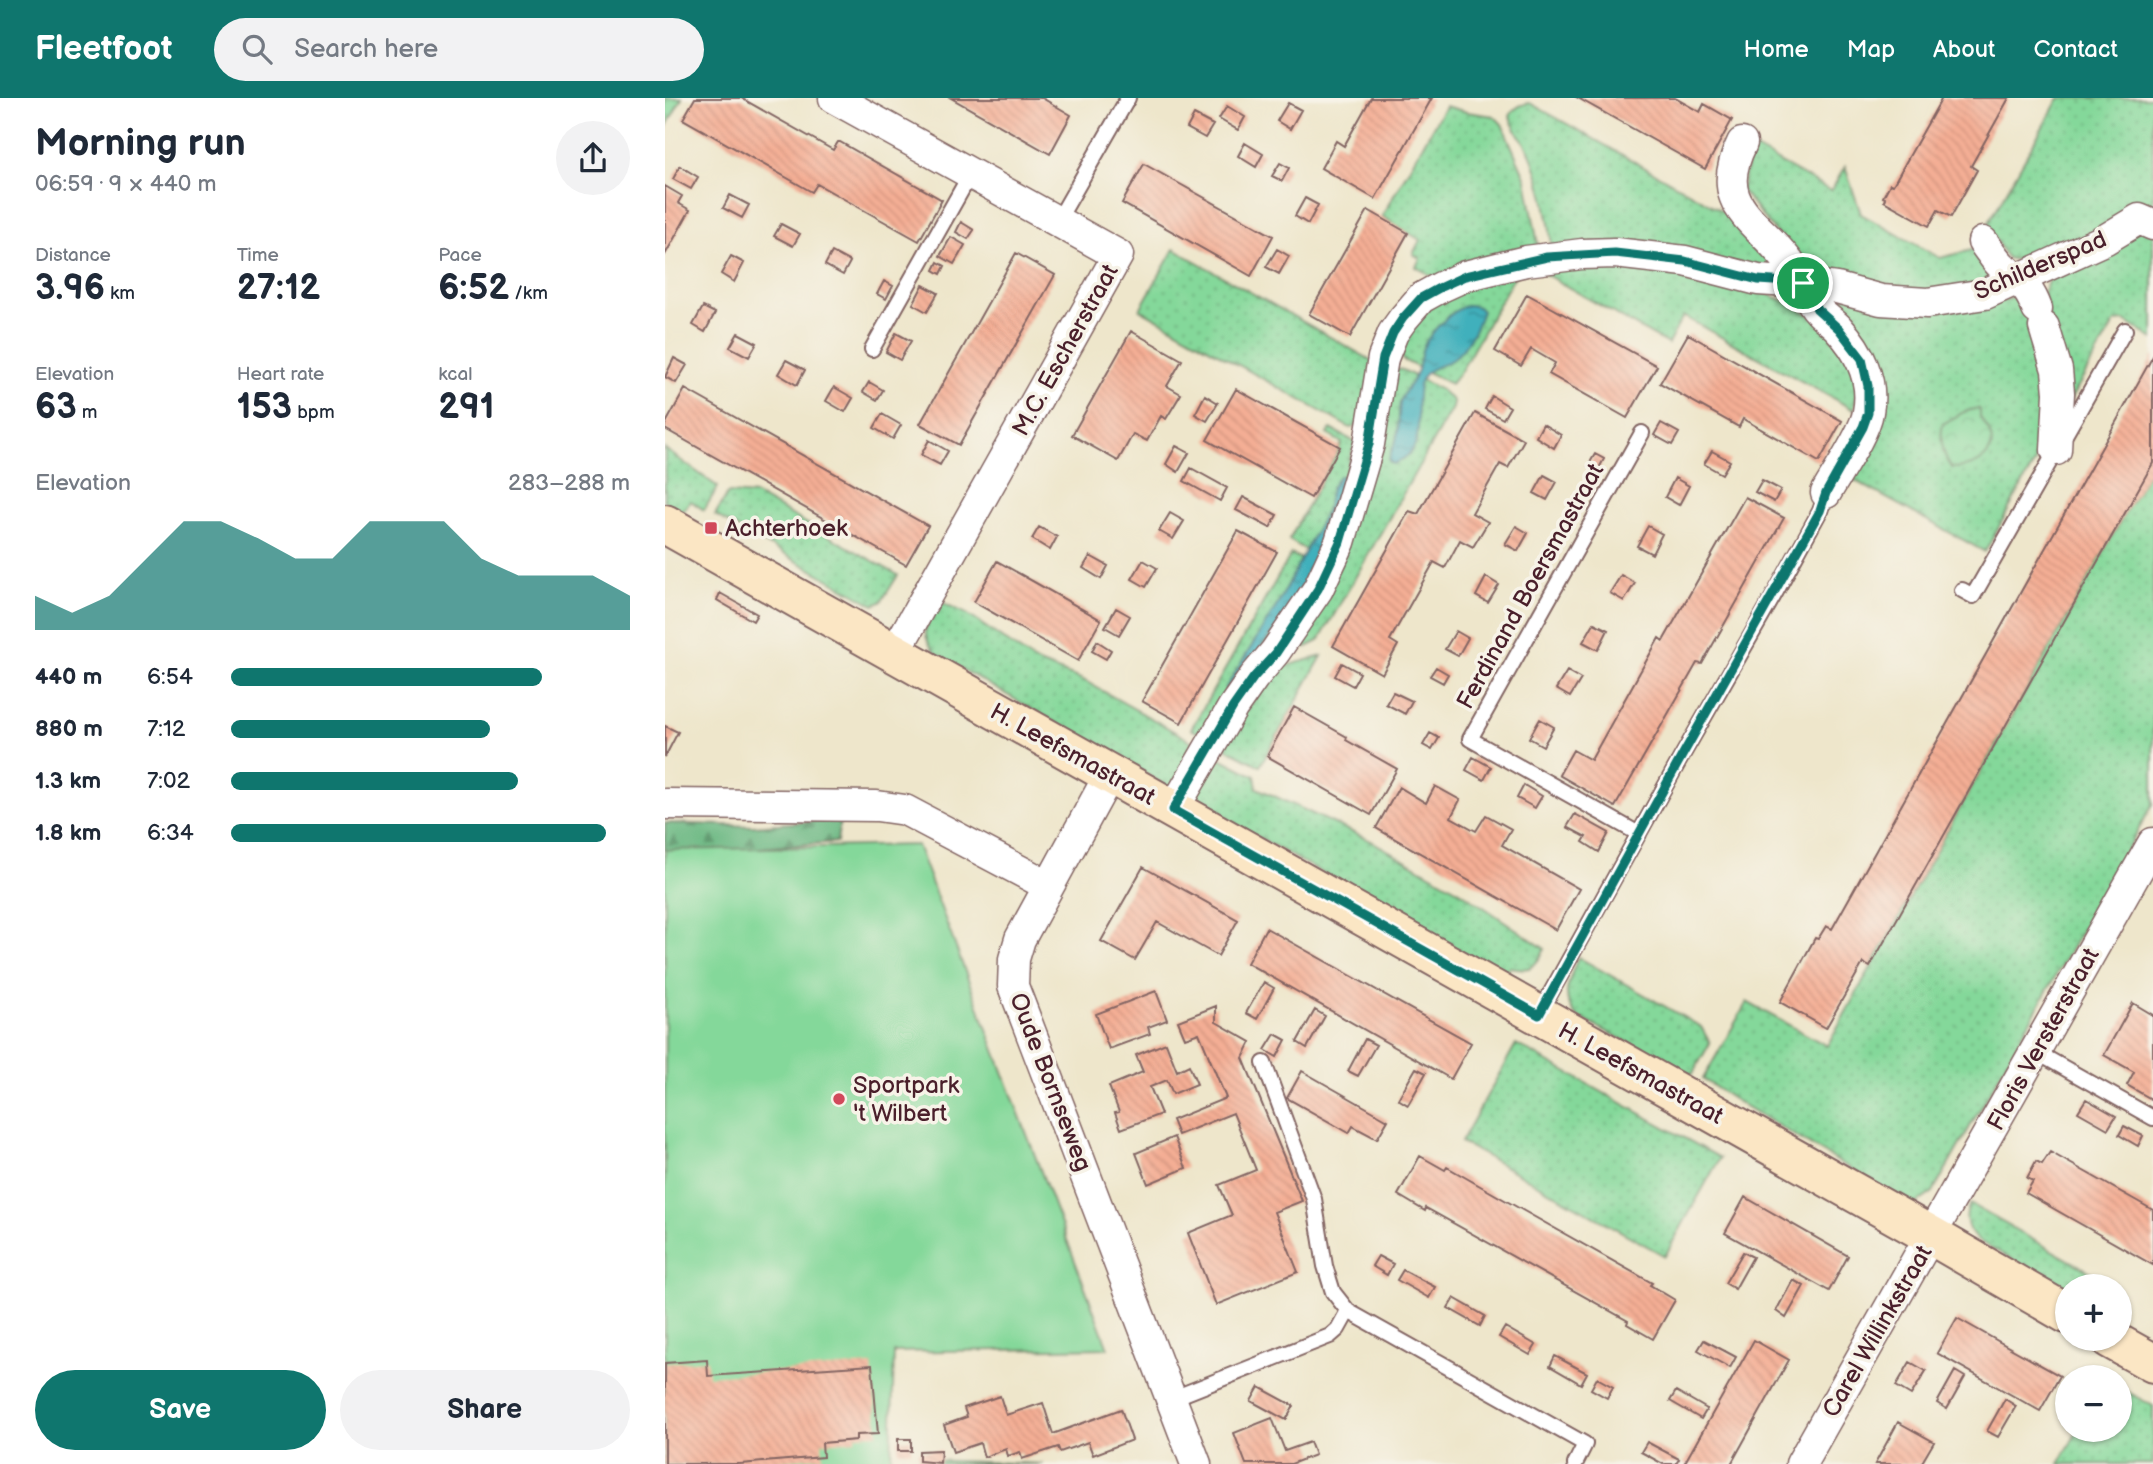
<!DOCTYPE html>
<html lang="en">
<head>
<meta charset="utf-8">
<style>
	:root { --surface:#fff; --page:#f2f2f3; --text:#1f2937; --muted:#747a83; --accent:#0f766e }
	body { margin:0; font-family:"Balsamiq Sans",sans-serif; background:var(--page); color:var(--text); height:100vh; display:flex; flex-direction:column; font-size:26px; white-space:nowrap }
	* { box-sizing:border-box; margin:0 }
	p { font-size:23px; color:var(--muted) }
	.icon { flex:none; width:38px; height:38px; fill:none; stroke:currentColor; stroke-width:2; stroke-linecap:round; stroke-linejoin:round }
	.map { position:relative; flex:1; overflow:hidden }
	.side { display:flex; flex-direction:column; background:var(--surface); width:665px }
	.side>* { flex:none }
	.tools { position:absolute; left:1390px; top:1176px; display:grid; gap:14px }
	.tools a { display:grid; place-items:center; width:77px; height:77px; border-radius:50%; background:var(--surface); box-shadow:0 2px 5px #0004; font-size:35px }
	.pin { position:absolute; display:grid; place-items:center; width:60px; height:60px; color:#fff; margin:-30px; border:4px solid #fff; border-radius:50%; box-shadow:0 2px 7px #0007 }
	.round { display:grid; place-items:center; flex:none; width:74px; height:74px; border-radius:37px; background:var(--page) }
	.summary { display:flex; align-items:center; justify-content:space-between; height:119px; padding:0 35px }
	h1 { font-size:38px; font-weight:600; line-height:52px }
	.figures { display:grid; grid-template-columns:repeat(3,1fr); gap:10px; height:119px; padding:7px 35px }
	.figures div { display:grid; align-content:center }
	.figures b { font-size:35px; font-weight:600 }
	.figures small { font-size:19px; font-weight:400 }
	.figures p { font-size:19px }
	.chart { height:196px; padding:14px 35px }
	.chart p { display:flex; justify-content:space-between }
	.chart svg { width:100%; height:126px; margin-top:7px; fill:var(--accent); opacity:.7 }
	.button { display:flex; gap:14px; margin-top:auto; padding:14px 35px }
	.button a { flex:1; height:80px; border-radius:42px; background:var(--accent); color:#fff; font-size:28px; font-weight:600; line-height:80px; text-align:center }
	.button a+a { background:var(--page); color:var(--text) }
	ul { padding:0 35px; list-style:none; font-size:23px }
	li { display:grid; grid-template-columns:112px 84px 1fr; align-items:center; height:52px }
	li i { height:18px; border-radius:9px; background:var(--accent) }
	header { display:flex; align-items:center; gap:42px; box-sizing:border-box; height:98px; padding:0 35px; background:var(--accent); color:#fff }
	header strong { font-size:33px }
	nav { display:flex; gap:38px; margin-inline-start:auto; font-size:24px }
	.search { width:490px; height:63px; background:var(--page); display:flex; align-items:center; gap:18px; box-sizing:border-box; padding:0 24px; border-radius:38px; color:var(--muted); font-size:26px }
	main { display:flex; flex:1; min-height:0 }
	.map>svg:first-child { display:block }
</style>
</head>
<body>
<header>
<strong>Fleetfoot</strong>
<div class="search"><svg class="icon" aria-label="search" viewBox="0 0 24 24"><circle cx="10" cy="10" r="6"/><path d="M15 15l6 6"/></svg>Search here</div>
<nav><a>Home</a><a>Map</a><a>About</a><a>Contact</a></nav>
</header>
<main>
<section class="side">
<div class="summary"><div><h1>Morning run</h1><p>06:59 · 9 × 440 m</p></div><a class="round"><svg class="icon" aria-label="share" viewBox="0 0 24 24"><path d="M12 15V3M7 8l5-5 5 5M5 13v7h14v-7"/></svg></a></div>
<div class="figures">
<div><p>Distance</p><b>3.96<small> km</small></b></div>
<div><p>Time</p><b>27:12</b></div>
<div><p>Pace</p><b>6:52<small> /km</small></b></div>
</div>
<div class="figures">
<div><p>Elevation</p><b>63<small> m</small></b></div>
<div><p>Heart rate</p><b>153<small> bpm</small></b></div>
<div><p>kcal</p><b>291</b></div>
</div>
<div class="chart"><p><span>Elevation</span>283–288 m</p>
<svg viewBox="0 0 160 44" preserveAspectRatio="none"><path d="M0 44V32L10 38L20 32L30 19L40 6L50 6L60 12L70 19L80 19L90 6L100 6L110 6L120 19L130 25L140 25L150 25L160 32V44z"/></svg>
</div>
<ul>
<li><b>440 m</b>6:54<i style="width:78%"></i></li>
<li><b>880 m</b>7:12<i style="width:65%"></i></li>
<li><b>1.3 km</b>7:02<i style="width:72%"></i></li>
<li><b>1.8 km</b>6:34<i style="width:94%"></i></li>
</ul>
<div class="button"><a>Save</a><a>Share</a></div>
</section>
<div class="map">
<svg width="1488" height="1366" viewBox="0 0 1488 1366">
	<defs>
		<pattern id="grass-dots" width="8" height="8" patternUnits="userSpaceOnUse" patternTransform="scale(1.75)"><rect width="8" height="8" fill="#84d89a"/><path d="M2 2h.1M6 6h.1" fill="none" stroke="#74b985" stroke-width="1.8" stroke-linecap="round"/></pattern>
		<pattern id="forest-firs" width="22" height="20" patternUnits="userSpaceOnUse" patternTransform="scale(1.75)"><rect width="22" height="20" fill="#6bb882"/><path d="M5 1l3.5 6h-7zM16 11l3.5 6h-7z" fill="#5a956b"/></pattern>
		<pattern id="park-crowns" width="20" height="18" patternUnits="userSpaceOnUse" patternTransform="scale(1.75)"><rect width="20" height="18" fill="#84d89a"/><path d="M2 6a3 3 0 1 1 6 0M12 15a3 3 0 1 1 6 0" fill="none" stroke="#74b985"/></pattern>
		<pattern id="water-ripples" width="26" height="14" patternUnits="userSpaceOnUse" patternTransform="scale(1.75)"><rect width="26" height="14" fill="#41b0bc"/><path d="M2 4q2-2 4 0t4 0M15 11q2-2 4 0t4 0" fill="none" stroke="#388f99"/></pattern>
		<pattern id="building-back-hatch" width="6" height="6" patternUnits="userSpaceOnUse" patternTransform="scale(1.75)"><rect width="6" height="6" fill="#f4ae94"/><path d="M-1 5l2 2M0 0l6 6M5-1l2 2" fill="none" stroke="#d39580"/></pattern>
	</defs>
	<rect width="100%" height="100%" fill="#f7f3e8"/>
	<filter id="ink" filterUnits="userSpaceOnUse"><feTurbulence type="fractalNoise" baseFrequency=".0143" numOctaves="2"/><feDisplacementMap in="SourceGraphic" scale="14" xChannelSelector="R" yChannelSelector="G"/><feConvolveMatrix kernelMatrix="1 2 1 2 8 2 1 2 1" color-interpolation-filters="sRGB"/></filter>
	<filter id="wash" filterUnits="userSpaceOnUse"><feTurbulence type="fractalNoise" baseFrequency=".00686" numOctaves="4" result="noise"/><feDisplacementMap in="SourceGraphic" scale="28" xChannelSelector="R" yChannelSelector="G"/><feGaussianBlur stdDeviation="1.57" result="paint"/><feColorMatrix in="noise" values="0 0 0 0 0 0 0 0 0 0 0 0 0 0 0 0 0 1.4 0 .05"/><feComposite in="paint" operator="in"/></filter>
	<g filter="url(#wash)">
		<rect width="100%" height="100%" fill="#eee6cb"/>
		<path fill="url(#grass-dots)" stroke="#677c62" stroke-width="2" d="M0 0H17L0 31Z
			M1394 0H1488V241L1460 223 1450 224 1404 304 1378 194 1383 184 1390 177 1367 165 1342 160 1322 128Z
			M865 5 1073 122 1113 173 887 149C884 118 877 86 866 57 860 43 848 32 845 18 850 9 855 7 865 5Z
			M780 8 802 14 829 18 837 26 861 81 874 152 772 181 751 169 755 160 748 156 755 142 717 118Z
			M1087 49 1166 93 1180 69 1196 116 1275 160 1311 151 1326 174 1323 186 1248 198 1181 184 1150 169 1120 146 1076 92Z
			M509 151 711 265 698 327 685 330 475 211Z
			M911 165 1062 180 1117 202 1158 224 1195 275 1189 312 1018 218 1003 246 873 172Z
			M850 177 796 273 786 286 738 262 733 251 736 239 780 195Z
			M1164 197 1311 210 1355 198 1377 242 1387 333 1320 454 1185 380 1214 285 1208 254 1178 217 1162 206Z
			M731 271 738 272 776 292 788 303 787 310 654 543 642 549 627 552Z
			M666 331 690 344 655 461 624 442 677 345 662 336Z
			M0 351 53 389 39 412 26 403 17 414 0 404Z
			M1488 365V706L1268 1094 1248 1108 1068 1001 1038 981 1082 904 1162 948Z
			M63 395 91 397 233 477 216 504 209 507 50 417Z
			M626 456 654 470 540 639 526 631Z
			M272 502 302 516 371 564 418 582 535 648 509 692 274 558C253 538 260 526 272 502Z
			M657 558 595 668 555 647 613 570Z
			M549 657 590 678 592 690 706 743 795 793 880 851C868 871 867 873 844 869L840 878 524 700Z
			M913 859 1036 929 1045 945 1027 977 911 918C894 898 905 881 913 859Z
			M851 946 1055 1060 1000 1158 796 1044Z
			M1305 1106 1443 1184 1445 1188H1402V1192L1312 1142C1301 1131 1298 1120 1305 1106Z
			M1454 1289 1488 1308V1366H1394L1413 1332H1454Z"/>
		<path fill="url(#forest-firs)" stroke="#5a6c56" stroke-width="2" d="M175 721 172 744 69 752 0 753V725L88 728Z"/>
		<path fill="url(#park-crowns)" stroke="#677c62" stroke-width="2" d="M1313 310 1315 312V320C1341 348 1320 370 1287 370 1278 358 1274 340 1278 326L1299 314Z"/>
		<path fill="#84d89a" stroke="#677c62" stroke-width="2" d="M252 747 443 1250 229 1254 226 1361 378 1366H0V752Z"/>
		<path fill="url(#water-ripples)" stroke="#466874" stroke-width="2" d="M804 207 813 209 817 213C812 229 802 250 789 260 777 270 761 268 755 284 746 313 768 351 728 366L724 363C724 354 731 347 732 338 735 327 733 316 735 305 738 292 749 284 753 272 755 265 755 258 758 250 764 235 788 210 804 207Z
			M674 378H679L662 436 626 511 562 593 560 591 614 504 661 413 666 390Z"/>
		<g id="blocks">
			<path fill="url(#building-back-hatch)" d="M30 0H76L168 52 173 44H175L277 102 254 143 152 86 147 94 18 21Z
				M286 0H377L406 17 385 56Z
				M706 0H767L710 101 656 70 671 43 679 48Z
				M913 0H1010L1035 14 1039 6 1067 22 1040 71Z
				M1277 0H1344L1306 68 1312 72 1286 119 1273 112 1264 128 1219 103 1220 100 1218 99 1225 86 1228 87Z
				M623 5 636 12 625 31 612 23Z
				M562 8 580 19 573 32 554 21Z
				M529 17 548 27 540 40 522 30Z
				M580 45 598 56 591 69 573 58Z
				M615 65 624 70 617 83 607 78Z
				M479 66 608 138 586 178 457 105Z
				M15 68 33 79 26 91 8 81Z
				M0 88 17 98 13 105 25 112 0 157Z
				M65 97 84 107 77 120 58 110Z
				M640 100 653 107 643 126 630 118Z
				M703 112 743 135 685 239 644 216Z
				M296 124 309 132 303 141 291 134Z
				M116 126 135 136 128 148 109 138Z
				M286 139 300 147 289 166 275 158Z
				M612 151 624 158 614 176 601 169Z
				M167 154 185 164 178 177 160 167Z
				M351 155 390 177 294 347 255 326Z
				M66 158 79 165 69 184 56 176Z
				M273 164 280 168 276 176 269 172Z
				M219 183 228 188 221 201 212 196Z
				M258 187 273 195 262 214 248 206Z
				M862 196 992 268 962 320 884 276 890 265 866 251 856 268 830 253Z
				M38 209 50 215 40 234 28 227Z
				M466 233 517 262 502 288 516 296 501 321 496 318 482 343 468 336 453 363 407 337Z
				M73 235 92 245 84 259 65 249Z
				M231 235 246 243 235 262 221 254Z
				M1023 236 1177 323 1154 364 1078 321 1074 329 995 285Z
				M1488 258V365L1205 869 1198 865 1161 930 1115 904 1150 840 1153 841 1161 828 1167 831Z
				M9 260 22 267 11 285 0 279Z
				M121 262 140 272 132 287 113 276Z
				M204 284 218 292 212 302 198 294Z
				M169 289 188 300 180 314 161 303Z
				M20 291 263 428 241 467 0 331V327Z
				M571 291 675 349 646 400 542 342Z
				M540 297 553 305 542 323 530 316Z
				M827 298 845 309 838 321 820 311Z
				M810 315 859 342 843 370 835 366 807 415 823 424 808 449 795 442 780 470 769 464 725 542 733 547 717 576 668 548 744 413 753 416Z
				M217 316 236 327 228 341 209 330Z
				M996 325 1014 335 1007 347 989 337Z
				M878 326 896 337 889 350 871 339Z
				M264 342 283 353 275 367 256 357Z
				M511 348 524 355 513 374 501 366Z
				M1047 353 1065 363 1057 376 1039 366Z
				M930 356 939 361 932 374 923 368Z
				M526 370 562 390 555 403 519 383Z
				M879 377 892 384 882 402 869 395Z
				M1010 380 1024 388 1014 407 1000 399Z
				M1097 382 1116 392 1109 404 1090 394Z
				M578 399 612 417 605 430 571 412Z
				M1080 399 1119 420 1037 566 1032 565 950 709 894 677 908 652 926 662 994 540 998 543Z
				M505 415 519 423 508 441 494 433Z
				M851 428 863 435 853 453 840 446Z
				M983 428 997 436 987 456 972 448Z
				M374 429 392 439 385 452 367 441Z
				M573 433 612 454 516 625 477 603Z
				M425 458 443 468 436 481 418 470Z
				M478 462 492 470 481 489 467 481Z
				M332 463 436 522 413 563 309 504Z
				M956 477 970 485 959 503 945 495Z
				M821 479 834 487 823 505 811 498Z
				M55 495 92 516 88 523 52 502Z
				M451 510 465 518 454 537 440 529Z
				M929 525 943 532 933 552 918 544Z
				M791 533 803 540 793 558 780 551Z
				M432 543 446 552 441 561 427 553Z
				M677 565 695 575 688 588 670 578Z
				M771 569 783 576 778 585 765 578Z
				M902 573 916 581 905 599 891 591Z
				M728 594 747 603 740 616 721 606Z
				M629 609 682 639 681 642 732 671 706 717 602 658Z
				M875 621 889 629 878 648 864 640Z
				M0 628 13 634 0 659Z
				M765 635 774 640 767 652 758 647Z
				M808 659 826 669 819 682 801 672Z
				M859 687 877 698 870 710 852 700Z
				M770 688 795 702 786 719 811 733 821 717 846 731 837 747 914 791 891 832 711 730 734 689 761 705Z
				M910 716 944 735 934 754 918 744 921 739 902 729Z
				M478 769 573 822 553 858 492 824 470 862 436 843Z
				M601 830 806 945 786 981 582 865Z
				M599 884 609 890 592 921 581 915Z
				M491 893 502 922 483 929 485 936 444 951 431 916Z
				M1468 905 1488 917V1002L1462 987 1469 974 1439 957Z
				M551 908V924L586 944 578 960 637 1103 609 1114 633 1174 551 1207 523 1135 567 1117 554 1087 591 1072 568 1015 513 1037 507 1022 561 1000 534 935 520 940 513 923Z
				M650 912 660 918 642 950 632 944Z
				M610 936 621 942 612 959 600 952Z
				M700 941 711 947 693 978 683 973Z
				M501 945 512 973 524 967 532 986 508 996 502 982 485 989 496 1016 456 1031 450 1015 454 1014 444 988 478 974 471 957Z
				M751 970 761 975 743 1007 733 1001Z
				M637 973 723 1022 712 1041 688 1028 684 1035 622 1000Z
				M1421 1001 1451 1018 1443 1031 1413 1014Z
				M1459 1028 1478 1038 1473 1048 1454 1037Z
				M509 1039 521 1070 483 1086 471 1055Z
				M1385 1054 1488 1112V1167L1361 1095 1368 1083 1362 1080 1371 1063 1377 1066Z
				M755 1058 780 1072 782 1069 859 1113 987 1185 985 1187 1010 1202 988 1241 962 1226 963 1223 761 1110 760 1113 733 1097Z
				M1080 1099 1183 1158 1164 1193 1060 1135Z
				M1078 1154 1088 1159 1070 1191 1060 1185Z
				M713 1158 728 1166 722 1177 707 1168Z
				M738 1172 770 1189 764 1200 732 1182Z
				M1128 1182 1139 1188 1121 1220 1111 1213Z
				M789 1200 820 1218 815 1228 783 1210Z
				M1292 1220 1395 1278 1375 1313 1272 1255Z
				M840 1229 871 1247 865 1257 834 1239Z
				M1039 1242 1071 1259 1065 1270 1033 1252Z
				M1089 1242 1124 1262 1066 1366H1019Z
				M890 1258 922 1275 916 1286 885 1268Z
				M42 1262 43 1278 207 1267 213 1336 191 1337V1342L157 1345 158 1359 75 1366H0V1265Z
				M1245 1264 1261 1273 1246 1297 1231 1288Z
				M1290 1273 1300 1279 1282 1311 1272 1305Z
				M932 1280 948 1289 942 1300 926 1291Z
				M594 1289 629 1308 621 1322 586 1303Z
				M1011 1293 1042 1311 1036 1321 1005 1303Z
				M335 1298 341 1317 378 1305 388 1336 456 1311 467 1342 428 1357 423 1344 395 1354 393 1349 357 1361 355 1354 343 1358 341 1351 319 1359 315 1345 288 1354 279 1327 302 1319 299 1310Z
				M1340 1301 1351 1308 1333 1339 1322 1333Z
				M607 1320 620 1353 645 1344 650 1357 626 1366H581L569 1335Z
				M1233 1324 1269 1344 1256 1366H1210Z
				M233 1341H246V1353H233Z
				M982 1344 1014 1361 1011 1366H998L976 1354Z
				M276 1352 275 1365 254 1363V1353Z"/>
		</g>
	</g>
	<g filter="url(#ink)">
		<use href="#blocks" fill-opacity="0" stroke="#836563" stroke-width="2"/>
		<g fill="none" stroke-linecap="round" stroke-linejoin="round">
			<defs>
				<path id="lane" d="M392 124 463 0
					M207 251 305 77
					M1297 492 1308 498 1460 232
					M974 736 805 641 977 335
					M874 916 1018 656 1108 499 1155 413 1161 395
					M1371 954 1488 1020
					M599 965 649 1101 660 1168 668 1194 683 1213 920 1346 910 1366
					M506 1301 665 1238 673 1231 683 1213"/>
				<path id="street" d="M169 0 453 157 229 556
					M1077 45C1046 107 1091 121 1123 163 1135 178 1142 201 1154 213 1160 220 1168 224 1174 231 1195 254 1209 283 1203 314 1200 335 1172 375 1161 395
					M1318 144C1325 153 1331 164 1340 171 1357 187 1363 187 1372 211
					M1379 229 1392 272 1394 295 1391 352
					M445 676 355 841 349 861 348 888 531 1366
					M0 706 212 708 240 712 384 788
					M508 712 568 609 589 579 610 554 653 491 675 444 704 346 718 260 728 235 738 221 756 200 776 189 800 178 861 163 917 156 950 155 1020 163 1093 182 1138 185 1172 190 1216 202 1262 205 1320 196 1441 141 1474 121 1488 127
					M1136 1366 1488 745"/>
				<path id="secondary" d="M0 426 1267 1138 1402 1216
					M1445 1241 1488 1265"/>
			</defs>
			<use href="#lane" stroke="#836563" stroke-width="18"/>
			<use href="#street" stroke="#836563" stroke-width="33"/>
			<use href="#secondary" stroke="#836563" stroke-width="42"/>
			<use href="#lane" stroke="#fff" stroke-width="14"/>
			<use href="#street" stroke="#fff" stroke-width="30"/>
			<use href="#secondary" stroke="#fbe6c4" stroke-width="38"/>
		</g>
	</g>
	<g fill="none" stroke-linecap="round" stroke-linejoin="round" filter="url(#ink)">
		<defs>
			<path id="route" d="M950 155 1020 163 1093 182 1138 185 1152 211 1174 231 1197 261 1203 288V315L1198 329 1161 395 1155 413 1018 656 874 917 508 712 568 609 589 579 611 555 653 491 675 444 704 346 718 260 728 235 738 220 756 200 776 189 800 178 882 159Z"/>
		</defs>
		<use href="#route" stroke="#fff" stroke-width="14"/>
		<use href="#route" stroke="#0f766e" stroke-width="9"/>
	</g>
	<g fill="#d1495b" stroke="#f7f3e8" stroke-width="2.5">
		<rect x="39" y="423" width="14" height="14" rx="3.5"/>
		<circle cx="174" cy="1001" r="7"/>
	</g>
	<g text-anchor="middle" stroke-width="7" stroke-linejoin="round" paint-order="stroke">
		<g font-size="24" fill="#4a1f2b" stroke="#f7f3e8">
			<text transform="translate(1375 167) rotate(-23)" y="8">Schilderspad</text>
			<text transform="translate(400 252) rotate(-61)" y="8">M.C. Escherstraat</text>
			<text transform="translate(865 488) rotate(-61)" y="8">Ferdinand Boersmastraat</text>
			<text transform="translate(408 656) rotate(29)" y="8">H. Leefsmastraat</text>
			<text transform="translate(1378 941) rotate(-61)" y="8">Floris Versterstraat</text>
			<text transform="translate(976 975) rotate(29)" y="8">H. Leefsmastraat</text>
			<text transform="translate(386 984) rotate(69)" y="8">Oude Bornseweg</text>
			<text transform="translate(1212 1233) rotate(-60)" y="8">Carel Willinkstraat</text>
		</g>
		<g font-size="24" fill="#4a1f2b" stroke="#f7f3e8" text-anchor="start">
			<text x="60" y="438">Achterhoek</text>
			<text x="188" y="995">Sportpark<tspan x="188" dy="28">'t Wilbert</tspan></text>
		</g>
	</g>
</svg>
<div class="tools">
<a>+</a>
<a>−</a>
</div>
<div class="pin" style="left:1138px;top:185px;background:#1e9e55"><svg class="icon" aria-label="arrive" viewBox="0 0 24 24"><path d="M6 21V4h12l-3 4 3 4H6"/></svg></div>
</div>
</main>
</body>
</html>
